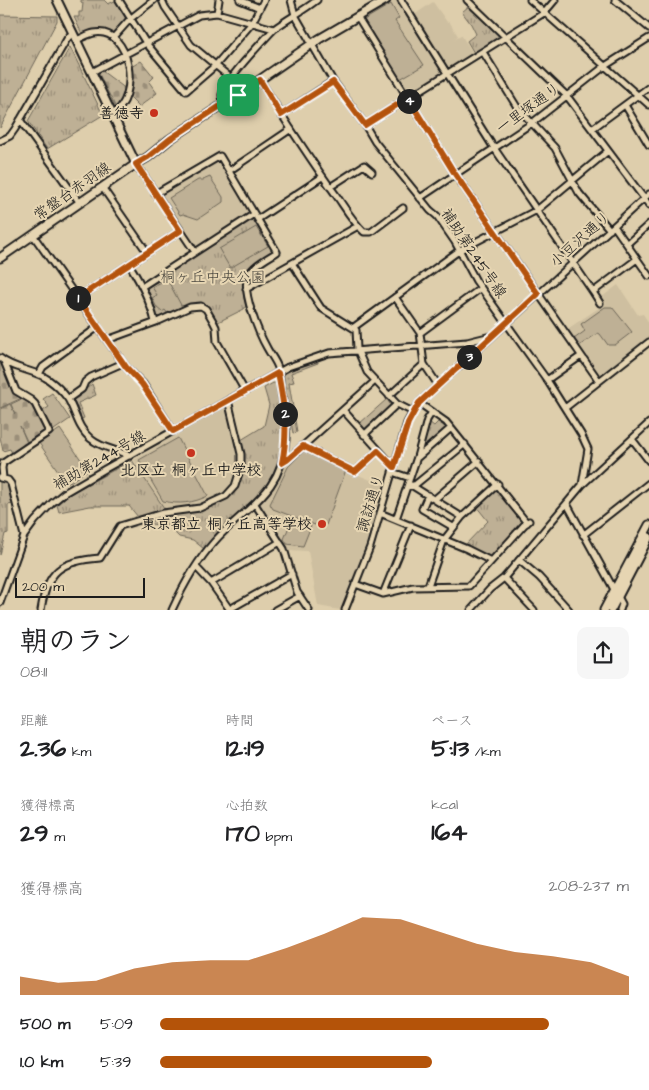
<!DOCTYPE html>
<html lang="ja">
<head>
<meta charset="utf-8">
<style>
	:root { --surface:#fff; --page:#f6f6f6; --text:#202124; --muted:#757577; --accent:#b45309 }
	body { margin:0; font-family:"Architects Daughter","Klee One",sans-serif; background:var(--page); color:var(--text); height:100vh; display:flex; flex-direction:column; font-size:19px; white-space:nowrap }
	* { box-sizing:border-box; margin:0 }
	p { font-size:16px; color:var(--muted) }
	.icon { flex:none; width:28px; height:28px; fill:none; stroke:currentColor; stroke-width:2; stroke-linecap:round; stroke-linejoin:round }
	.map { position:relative; height:610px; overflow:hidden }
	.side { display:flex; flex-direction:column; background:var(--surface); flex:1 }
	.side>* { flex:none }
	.scale { position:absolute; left:15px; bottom:12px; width:130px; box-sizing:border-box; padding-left:5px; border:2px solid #1c1c1c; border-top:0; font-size:14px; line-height:18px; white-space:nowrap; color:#1c1c1c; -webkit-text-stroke:4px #e6d5b2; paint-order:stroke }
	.pin { position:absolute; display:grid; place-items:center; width:42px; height:42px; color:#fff; margin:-21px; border-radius:10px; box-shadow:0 2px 8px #0006 }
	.km { position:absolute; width:25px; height:25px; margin:-12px; border-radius:50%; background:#222; color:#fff; font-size:14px; line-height:25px; text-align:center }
	.round { display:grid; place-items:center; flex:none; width:52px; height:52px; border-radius:10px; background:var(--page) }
	.headline { display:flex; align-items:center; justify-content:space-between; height:85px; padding:0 20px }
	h1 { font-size:28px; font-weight:800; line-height:38px }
	.figures { display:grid; grid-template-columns:repeat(3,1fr); gap:8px; height:85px; padding:5px 20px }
	.figures div { display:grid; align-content:center }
	.figures b { font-size:25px; font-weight:800 }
	.figures small { font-size:14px; font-weight:400 }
	.figures p { font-size:14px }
	.chart { height:140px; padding:10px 20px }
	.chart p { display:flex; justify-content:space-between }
	.chart svg { width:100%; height:90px; margin-top:5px; fill:var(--accent); opacity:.7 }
	ul { padding:0 20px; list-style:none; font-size:16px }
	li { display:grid; grid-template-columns:80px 60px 1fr; align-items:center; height:38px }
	li i { height:12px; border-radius:6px; background:var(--accent) }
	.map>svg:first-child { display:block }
</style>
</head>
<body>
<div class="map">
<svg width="649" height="610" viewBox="0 0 649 610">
	<defs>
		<pattern id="grass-tufts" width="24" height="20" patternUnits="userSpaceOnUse" patternTransform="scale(1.25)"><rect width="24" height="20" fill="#beb095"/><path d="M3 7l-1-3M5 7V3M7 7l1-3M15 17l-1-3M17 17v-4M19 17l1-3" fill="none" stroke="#9a8e79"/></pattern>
		<pattern id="cemetery-stones" width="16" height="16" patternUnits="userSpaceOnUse" patternTransform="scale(1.25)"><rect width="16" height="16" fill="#beb095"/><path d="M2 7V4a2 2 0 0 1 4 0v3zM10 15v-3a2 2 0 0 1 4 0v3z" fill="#9a8e79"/></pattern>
		<pattern id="garden-dots" width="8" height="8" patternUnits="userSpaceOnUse" patternTransform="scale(1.25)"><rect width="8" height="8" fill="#beb095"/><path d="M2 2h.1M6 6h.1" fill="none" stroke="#9a8e79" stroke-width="1.8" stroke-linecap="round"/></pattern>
	</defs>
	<rect width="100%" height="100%" fill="#deceac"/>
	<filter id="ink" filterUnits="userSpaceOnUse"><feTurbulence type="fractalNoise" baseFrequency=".02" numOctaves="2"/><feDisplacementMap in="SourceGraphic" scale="10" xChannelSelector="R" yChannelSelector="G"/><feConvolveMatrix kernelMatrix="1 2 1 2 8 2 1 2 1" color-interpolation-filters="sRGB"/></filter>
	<g filter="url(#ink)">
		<path fill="#cebfa0" d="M394 0H397L426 45 431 41 414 15 433 2 447 22 449 21 458 36 454 39 461 35 473 53 451 69 447 67 432 43 427 47 443 72 410 94H408L362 21 363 17Z
			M220 158 252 213 198 248 195 247 161 196V193Z
			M618 285 638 315 643 314 649 323V339L600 377 598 376 566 330 606 303 602 297Z
			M224 407 229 418 238 461V475L233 483 226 491 201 505 165 510 134 460Z
			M304 449 346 470 383 485 367 543 340 610 318 606 308 551 287 550 260 505 278 482 284 466Z"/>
		<path fill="url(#grass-tufts)" stroke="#6d6658" d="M81 0H104L108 4 117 0 127 20 112 33 94 30 83 36 74 17H79V12H82L83 3 81 2Z
			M469 6 498 35V39L474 53 467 41 476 34 471 24 462 12Z
			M0 15 57 16V21L0 128Z
			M70 47 103 115 47 149 28 121Z
			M251 218H254L274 250 273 252C248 268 237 275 246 306L244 309 218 322C212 318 211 310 206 306 190 294 172 320 156 317L146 287Z
			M273 383H277C279 398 285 427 284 440 279 490 235 515 204 549L193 540 179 537 168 526 143 523 129 506H90L59 512 57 505 68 495 132 460 168 514C193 512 237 506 242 475 245 464 243 452 241 440L264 426 269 405 264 388Z
			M387 399 391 406 365 431 359 426V424Z
			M429 422 434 426 438 422 448 429 424 450 423 448Z
			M2 480 8 486 13 504 8 505V533L5 534 0 555V481Z
			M496 489H499L524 522 492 558 465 545 488 521 476 506Z"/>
		<path fill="url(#cemetery-stones)" stroke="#6d6658" d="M141 61 154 77 149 82 157 93 139 107 128 96 131 67Z
			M102 71 126 89 125 97 117 110 99 74Z
			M0 364 4 366 14 391 24 397 0 408Z
			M24 398 32 405 33 404 47 430 28 443 20 426 27 443 12 453 10 449 3 451 0 437V409L10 404 15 414 11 404Z"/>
		<path fill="url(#garden-dots)" stroke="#6d6658" d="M318 362V363L291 373 294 382 289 383 297 432 293 433 283 377 285 373 301 365 302 366Z
			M92 384 96 395 78 403 84 418 82 419 73 399Z"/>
		<path fill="#beb095" stroke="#6d6658" d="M391 4 399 18 395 21 424 65 400 79 364 20Z
			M210 177 223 197V202L198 219 183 214 180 215 169 198 198 180H203Z
			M256 227 268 246 230 268 219 249Z
			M167 279 182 307 168 314 165 310 162 312 157 308 152 298 157 295 152 287Z
			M605 307H612L632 332 615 345H608L600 334 598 333 579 346 574 339 585 331 581 324Z
			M52 393 70 419 54 430 41 412 49 407 43 399Z
			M60 429 88 470 67 484 39 443Z
			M178 438 208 496C193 503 179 505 163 501L139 460Z
			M304 451 346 470 326 525 317 522 315 525 273 509 270 504 288 467Z
			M292 519 311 526 303 546 287 544 284 539Z"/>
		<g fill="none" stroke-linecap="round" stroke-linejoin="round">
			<defs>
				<path id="minor" d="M119 0 146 43 186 91 215 66 252 23 264 0
					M162 0 165 7 191 45 232 79
					M240 0 260 8
					M291 0 295 15 333 81 365 125 375 142 430 210 437 216 455 242 476 281 547 380 581 434 588 449 582 485 504 578 490 589 471 610
					M401 0 492 145 593 292 637 259
					M467 0 567 96 649 205
					M530 0 649 105
					M615 0 649 28
					M217 13 219 0
					M357 16 455 174 599 381
					M114 37 130 19 154 0
					M76 40C82 38 88 34 94 33 132 26 141 100 112 114
					M483 52 517 107 555 148 579 193 610 230
					M92 72 199 15 217 13 274 29C289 18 303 11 317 0
					M260 80C284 119 309 158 336 195 345 208 353 222 364 232H371L403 208
					M223 103C223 102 222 97 222 95 224 81 263 41 274 29
					M625 105 649 145
					M281 115 333 81
					M20 120 80 203
					M365 125 544 13 555 0
					M592 129 649 87
					M0 141 10 136 15 129 67 39 73 32
					M136 164 195 252
					M229 171 291 129
					M102 187 147 252
					M330 187 364 165 372 172
					M155 194 220 156 277 252C268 258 253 265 248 276 241 291 259 334 267 348 270 354 276 361 278 368 280 375 280 383 281 390 283 407 288 423 286 440 281 495 246 506 214 542 196 562 183 586 172 610
					M420 198 532 123 605 66 649 38
					M258 219 322 177
					M614 226 649 276
					M33 235 126 367 143 384 173 431
					M627 244 649 224
					M292 263 321 308 356 330 357 349 367 372 397 404 413 412
					M129 264C141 283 150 300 155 322
					M143 286 254 214
					M246 289 358 226
					M593 292 600 303
					M395 297 420 333 424 364 438 385
					M78 298 180 231
					M354 327 460 250 537 210 608 151
					M420 333 481 288
					M107 340 159 321 190 307 201 306 206 309 213 321 216 327 217 342 245 391
					M0 358C14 370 34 369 49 380 56 385 63 392 68 399 76 413 78 429 91 439 101 448 118 450 130 456
					M39 374 43 367 98 327
					M547 380 581 356
					M389 396 424 364
					M68 399 82 389 85 382 91 377 123 363
					M419 403 446 422 451 428 527 523
					M565 408 649 342
					M343 410 394 467
					M364 435 397 404
					M632 439 649 461
					M303 446 355 472 378 451
					M418 457 451 428
					M282 463 287 460 303 446 375 381
					M392 472 410 478
					M0 478 8 480 11 484 24 536
					M3 478 2 468 3 463 49 432 35 404 31 400 16 391 4 361
					M411 485 462 517
					M582 485 649 423
					M407 487 416 484 465 444
					M428 495 422 509 453 527
					M435 499 479 461
					M255 504 284 549 297 592 309 610
					M567 504 622 604 620 610
					M380 513 467 549 491 561
					M396 519 417 457 427 420 432 412
					M583 535 649 483
					M519 560 539 577 569 610
					M196 567 211 583 230 610
					M504 578 534 610
					M211 583 280 542
					M355 584 383 594 413 587 469 586 524 525 529 521
					M428 586 444 540 462 517 498 484
					M383 594 411 525
					M0 603 24 536 35 521 52 503 64 493 105 469 288 367 329 353 467 342 491 336
					M230 609 292 574
					M41 610C47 570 61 561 100 558L120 526 163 513 200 508 226 496 235 486 241 467V454L228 400
					M275 610 300 596
					M345 610 370 547 407 423 413 412 421 401 649 194"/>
				<path id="major" d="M57 0 136 164
					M0 258 136 164 148 157 170 139 242 92 319 39 386 0
					M604 610 649 525
					M611 610 649 537"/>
			</defs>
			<use href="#minor" stroke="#1c1c1c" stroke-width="9"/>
			<use href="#major" stroke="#1c1c1c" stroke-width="11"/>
			<use href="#minor" stroke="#e6d5b2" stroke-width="5"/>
			<use href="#major" stroke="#e6d5b2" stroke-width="7"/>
		</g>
	</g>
	<g fill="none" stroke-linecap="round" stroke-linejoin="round" filter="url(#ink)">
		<defs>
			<path id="route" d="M260 80 281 115 333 82 365 125 408 98 455 174 538 294 419 403 408 423 394 467 378 451 355 472 303 446 287 460 282 463C289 428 284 407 278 373L173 431 142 384 126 367 78 298 180 231 136 164 148 157 170 139Z"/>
		</defs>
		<use href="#route" stroke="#fff" stroke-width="10"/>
		<use href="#route" stroke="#b45309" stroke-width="6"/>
	</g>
	<g fill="#c8321e" stroke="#e6d5b2" stroke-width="2">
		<circle cx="154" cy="113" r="5"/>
		<circle cx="191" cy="453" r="5"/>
		<circle cx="322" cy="524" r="5"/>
	</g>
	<g text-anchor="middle" stroke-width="4" stroke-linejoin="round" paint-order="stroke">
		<g font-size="15" fill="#1c1c1c" stroke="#e6d5b2">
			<text transform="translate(528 108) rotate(-36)" y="5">一里塚通り</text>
			<text transform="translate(72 191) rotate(-35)" y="5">常盤台赤羽線</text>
			<text transform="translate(580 239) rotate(-42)" y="5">小豆沢通り</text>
			<text transform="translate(474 253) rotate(56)" y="5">補助第245号線</text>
			<text transform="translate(99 460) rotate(-30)" y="5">補助第244号線</text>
			<text transform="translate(370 503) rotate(-73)" y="5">諏訪通り</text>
		</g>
		<g font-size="15" font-weight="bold" fill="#1c1c1c" stroke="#e6d5b2" text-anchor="end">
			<text x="144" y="118">善徳寺</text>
			<text x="191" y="475" text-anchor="middle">北区立 桐ヶ丘中学校</text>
			<text x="312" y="529">東京都立 桐ヶ丘高等学校</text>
		</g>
		<g font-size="15" fill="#44413a" stroke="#e6d5b2">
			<text x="213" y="282">桐ヶ丘中央公園</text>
		</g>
	</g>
</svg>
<div class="scale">200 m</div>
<div class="pin" style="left:238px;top:95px;background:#1e9e55"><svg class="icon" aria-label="arrive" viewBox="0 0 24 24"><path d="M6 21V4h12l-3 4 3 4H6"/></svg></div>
<b class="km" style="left:78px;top:298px">1</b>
<b class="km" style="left:285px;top:414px">2</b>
<b class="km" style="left:469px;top:357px">3</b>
<b class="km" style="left:409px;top:101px">4</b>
</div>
<section class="side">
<div class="headline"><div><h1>朝のラン</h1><p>08:11</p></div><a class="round"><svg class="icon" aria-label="share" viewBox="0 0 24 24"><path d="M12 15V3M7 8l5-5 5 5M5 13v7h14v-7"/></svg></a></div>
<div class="figures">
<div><p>距離</p><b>2.36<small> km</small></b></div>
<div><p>時間</p><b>12:19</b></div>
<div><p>ペース</p><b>5:13<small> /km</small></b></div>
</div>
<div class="figures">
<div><p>獲得標高</p><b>29<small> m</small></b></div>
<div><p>心拍数</p><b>170<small> bpm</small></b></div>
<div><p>kcal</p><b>164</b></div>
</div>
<div class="chart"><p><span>獲得標高</span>208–237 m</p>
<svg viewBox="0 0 160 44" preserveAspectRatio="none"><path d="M0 44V35L10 38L20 37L30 31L40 28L50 27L60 27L70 21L80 14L90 6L100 7L110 13L120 19L130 23L140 25L150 28L160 35V44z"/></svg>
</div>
<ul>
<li><b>500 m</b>5:09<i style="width:83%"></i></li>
<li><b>1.0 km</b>5:39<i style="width:58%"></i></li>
</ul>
</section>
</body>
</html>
